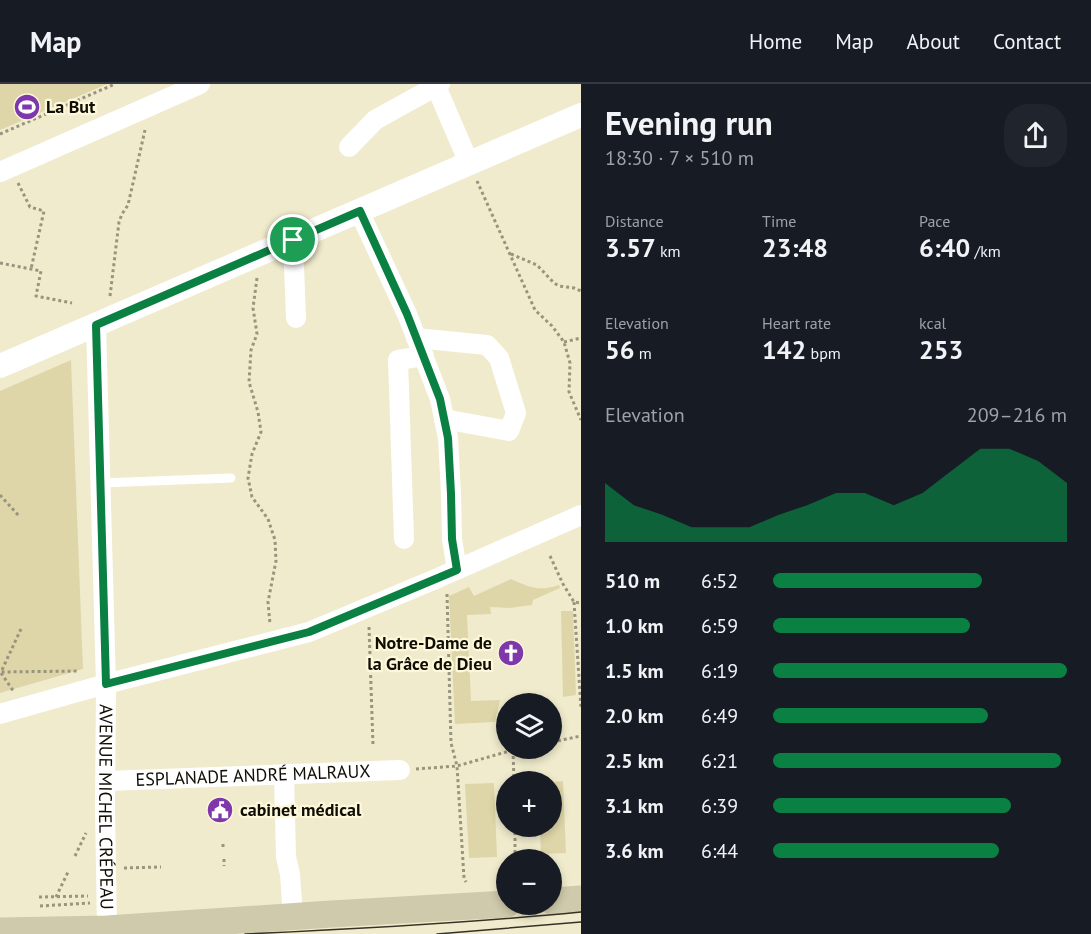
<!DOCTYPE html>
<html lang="en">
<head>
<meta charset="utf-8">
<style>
	:root { --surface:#171b24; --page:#20242c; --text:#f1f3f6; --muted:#9ea1a6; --line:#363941; --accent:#0b8043 }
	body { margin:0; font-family:"PT Sans",sans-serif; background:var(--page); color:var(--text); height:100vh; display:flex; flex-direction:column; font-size:22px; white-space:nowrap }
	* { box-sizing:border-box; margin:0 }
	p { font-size:20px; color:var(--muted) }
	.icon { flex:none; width:33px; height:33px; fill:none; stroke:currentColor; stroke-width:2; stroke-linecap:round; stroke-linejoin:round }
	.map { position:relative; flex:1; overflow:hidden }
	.sheet { display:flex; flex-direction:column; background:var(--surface); width:510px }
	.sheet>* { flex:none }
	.buttons { position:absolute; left:496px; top:609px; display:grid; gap:12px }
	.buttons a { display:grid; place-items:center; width:66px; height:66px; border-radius:50%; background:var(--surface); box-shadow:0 3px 9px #0003; font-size:30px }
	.pin { position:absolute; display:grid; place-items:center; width:51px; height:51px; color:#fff; margin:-26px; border:3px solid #fff; border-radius:50%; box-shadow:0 2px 6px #0007 }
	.round { display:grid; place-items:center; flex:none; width:63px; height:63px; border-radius:24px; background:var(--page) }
	.headline { display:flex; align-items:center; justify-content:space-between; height:102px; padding:0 24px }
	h1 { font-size:33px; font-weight:700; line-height:45px }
	.metrics { display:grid; grid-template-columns:repeat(3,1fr); gap:9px; height:102px; padding:6px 24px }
	.metrics div { display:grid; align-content:center }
	.metrics b { font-size:26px; font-weight:700 }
	.metrics small { font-size:16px; font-weight:400 }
	.metrics p { font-size:16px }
	.chart { height:168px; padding:12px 24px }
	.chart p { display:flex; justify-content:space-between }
	.chart svg { width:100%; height:108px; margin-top:6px; fill:var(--accent); opacity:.7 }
	ul { padding:0 24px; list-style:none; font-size:20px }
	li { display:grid; grid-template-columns:96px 72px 1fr; align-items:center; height:45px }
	li i { height:15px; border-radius:8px; background:var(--accent) }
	header { display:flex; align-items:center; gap:36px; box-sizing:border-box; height:84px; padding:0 30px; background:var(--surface); border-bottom:2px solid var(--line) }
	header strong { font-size:28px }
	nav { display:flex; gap:33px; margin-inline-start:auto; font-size:21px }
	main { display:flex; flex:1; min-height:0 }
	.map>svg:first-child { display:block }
</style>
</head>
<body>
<header>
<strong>Map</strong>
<nav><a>Home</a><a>Map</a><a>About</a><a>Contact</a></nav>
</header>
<main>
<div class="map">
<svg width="581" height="850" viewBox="0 0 581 850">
	<rect width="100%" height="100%" fill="#f0ebcc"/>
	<path fill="#ded6a8" d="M0 0H107L0 46Z
		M71 276 83 585 0 609V307Z
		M511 495C529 503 539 508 559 501L560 504 533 516 532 521 510 524 490 523 491 530 467 531 471 617 500 616 495 638 455 640 449 512 469 503 474 512Z
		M561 527H573L576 611 563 613Z
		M563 697 566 769 541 770 540 743 552 742V698Z
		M494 699 497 773 469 774 465 700Z"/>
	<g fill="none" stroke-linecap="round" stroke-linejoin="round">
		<path stroke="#98947e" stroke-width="3" stroke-dasharray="3 3" stroke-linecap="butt" d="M0 50 115 0
			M477 97 535 226 552 242 564 258 570 279 569 308 581 336
			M18 99 30 123 44 127 31 185
			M511 170 537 181 554 199 559 202 574 204 581 207
			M0 179 41 187 36 212 72 219
			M257 194 253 224 257 250 251 266 249 298 258 328 261 348 252 370 248 394 252 413 268 435 275 456 276 477 268 518 270 540
			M110 212 119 138 122 130 128 121 145 46
			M564 258 581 254
			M0 411 19 432
			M550 472 563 500 574 518 581 519
			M447 510 451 659 457 682 464 794 466 798
			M574 518 581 624
			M369 543 373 661
			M21 545 1 588 79 587
			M1 589 14 608
			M513 616V620
			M552 658 581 652
			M513 666 514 698
			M416 685 457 682 520 664
			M515 742V776
			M223 760V764
			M75 772 86 749
			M224 775V782
			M124 784 161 783
			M39 813 88 812
			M56 813 68 788
			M40 822 90 819"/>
		<path stroke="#fff" stroke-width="9" d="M101 399 231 394"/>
		<g stroke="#fff" stroke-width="20">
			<path d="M435 0 469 79"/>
			<path d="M349 63 375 36 440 0"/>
			<path d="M0 88 200 0"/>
			<path d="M359 127 407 230 440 315 448 354 451 410 452 455 457 486"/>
			<path d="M293 156 296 234"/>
			<path id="s1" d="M96 241 106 600 105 725 107 845"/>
			<path d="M416 254 487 261 499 274 516 329 509 347 444 335"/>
			<path d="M404 455 398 276 424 272"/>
			<path d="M0 630 106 600 309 548 438 494 581 431"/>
			<path d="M284 690 286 773 290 790 293 833"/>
			<path id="s2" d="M106 697 400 686"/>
		</g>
		<path stroke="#fff" stroke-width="24" d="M0 282 581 31"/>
		<path stroke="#cfcaab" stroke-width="27" d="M552 817 581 815
			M0 847 107 845 331 830 507 820"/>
		<path stroke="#353226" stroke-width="1.5" d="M245 850C357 845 469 839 581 828
			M437 850 581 838"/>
	</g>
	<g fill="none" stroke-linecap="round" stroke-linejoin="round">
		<defs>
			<path id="route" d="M360 127 407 230 440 315 448 354 451 410 452 455 457 486 309 548 106 600 96 241Z"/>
		</defs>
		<use href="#route" stroke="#fff" stroke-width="12"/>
		<use href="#route" stroke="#0b8043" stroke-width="8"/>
	</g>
	<defs>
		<symbol id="stadium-disc" viewBox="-11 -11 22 22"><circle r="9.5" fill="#7e38ab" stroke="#fdf8d9"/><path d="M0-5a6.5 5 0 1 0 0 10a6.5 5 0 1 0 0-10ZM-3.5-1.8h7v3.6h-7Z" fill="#fff"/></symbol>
		<symbol id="church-disc" viewBox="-11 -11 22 22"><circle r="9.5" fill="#7e38ab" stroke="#fdf8d9"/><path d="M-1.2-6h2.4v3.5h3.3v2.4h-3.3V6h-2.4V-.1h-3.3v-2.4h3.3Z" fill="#fff"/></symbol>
		<symbol id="civic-disc" viewBox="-11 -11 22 22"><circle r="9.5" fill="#7e38ab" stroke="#fdf8d9"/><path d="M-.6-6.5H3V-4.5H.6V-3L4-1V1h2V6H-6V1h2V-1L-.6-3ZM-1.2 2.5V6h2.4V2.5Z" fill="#fff"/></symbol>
	</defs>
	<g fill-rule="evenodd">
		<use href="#stadium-disc" x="12" y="8" width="30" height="30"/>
		<use href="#church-disc" x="496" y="554" width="30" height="30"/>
		<use href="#civic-disc" x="205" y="711" width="30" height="30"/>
	</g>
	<g text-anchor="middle" stroke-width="4.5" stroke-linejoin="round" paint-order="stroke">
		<g font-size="18" font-weight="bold" fill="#0f0d04" stroke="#fdf8d9" text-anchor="start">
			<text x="46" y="29">La But</text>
			<text x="492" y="565" text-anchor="end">Notre-Dame de<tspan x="492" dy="21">la Grâce de Dieu</tspan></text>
			<text x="240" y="732">cabinet médical</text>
		</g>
		<g font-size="18" fill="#0f0d04" stroke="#fdf8d9">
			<text dy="6" stroke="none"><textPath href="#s2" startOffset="147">ESPLANADE ANDRÉ MALRAUX</textPath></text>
			<text dy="6" stroke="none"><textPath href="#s1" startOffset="482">AVENUE MICHEL CRÉPEAU</textPath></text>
		</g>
	</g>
</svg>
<div class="buttons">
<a><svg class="icon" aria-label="layers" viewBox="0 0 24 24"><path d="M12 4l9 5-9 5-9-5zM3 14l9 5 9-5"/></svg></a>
<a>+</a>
<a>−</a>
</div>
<div class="pin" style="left:293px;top:156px;background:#1e9e55"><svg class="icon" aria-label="arrive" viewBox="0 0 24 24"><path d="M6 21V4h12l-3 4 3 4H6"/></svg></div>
</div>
<section class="sheet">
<div class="headline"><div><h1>Evening run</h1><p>18:30 · 7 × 510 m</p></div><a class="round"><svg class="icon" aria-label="share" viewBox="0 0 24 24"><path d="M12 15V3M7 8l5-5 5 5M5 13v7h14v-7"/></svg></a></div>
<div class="metrics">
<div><p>Distance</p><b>3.57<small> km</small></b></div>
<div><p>Time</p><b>23:48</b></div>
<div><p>Pace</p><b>6:40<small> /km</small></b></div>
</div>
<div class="metrics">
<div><p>Elevation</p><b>56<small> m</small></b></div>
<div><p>Heart rate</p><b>142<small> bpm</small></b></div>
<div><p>kcal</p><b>253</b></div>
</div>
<div class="chart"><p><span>Elevation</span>209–216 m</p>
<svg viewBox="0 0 160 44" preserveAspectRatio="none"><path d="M0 44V20L10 29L20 33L30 38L40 38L50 38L60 33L70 29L80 24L90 24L100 29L110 24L120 15L130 6L140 6L150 11L160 20V44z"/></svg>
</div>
<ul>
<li><b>510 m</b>6:52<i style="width:71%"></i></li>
<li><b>1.0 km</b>6:59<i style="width:67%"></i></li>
<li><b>1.5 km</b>6:19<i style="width:100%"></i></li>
<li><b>2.0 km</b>6:49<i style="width:73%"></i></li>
<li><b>2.5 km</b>6:21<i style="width:98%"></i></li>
<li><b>3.1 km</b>6:39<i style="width:81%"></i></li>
<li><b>3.6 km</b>6:44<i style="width:77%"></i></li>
</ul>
</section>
</main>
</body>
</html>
